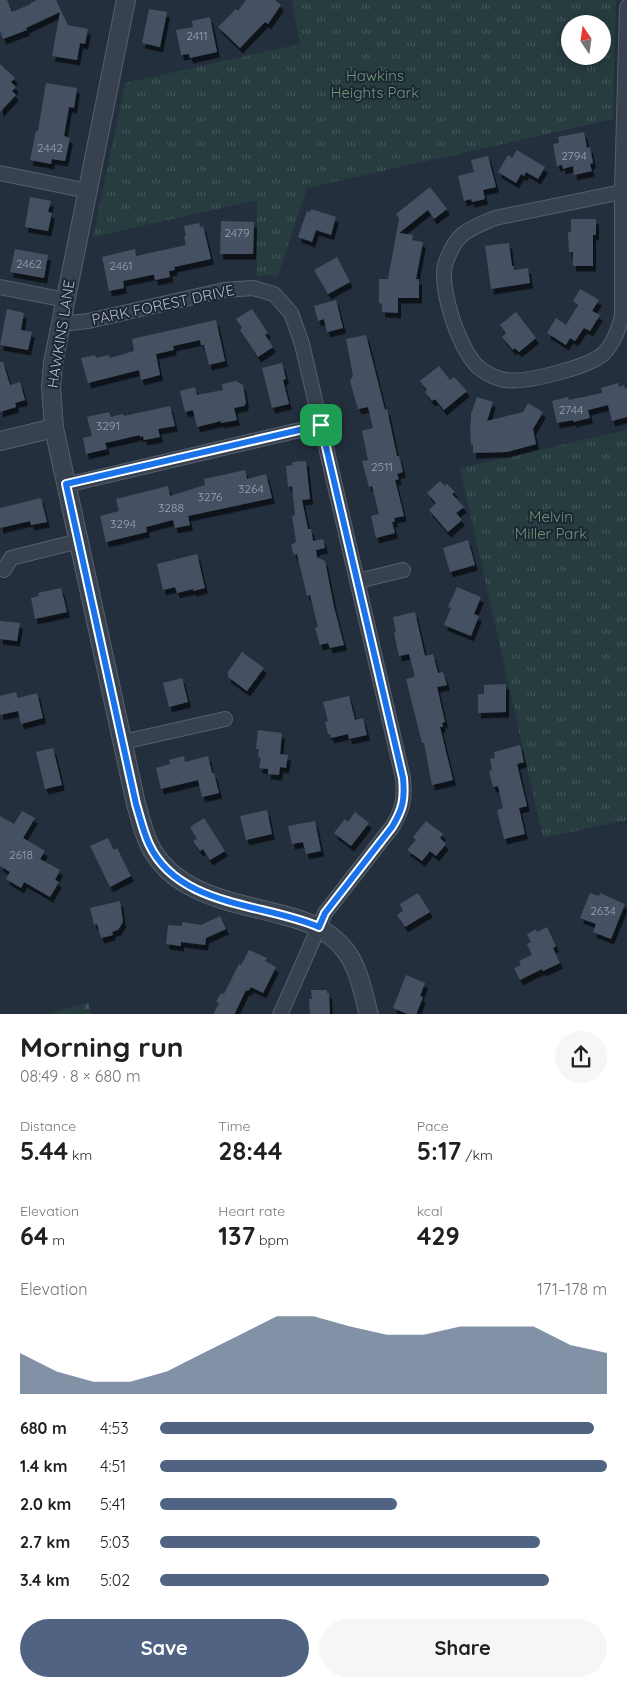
<!DOCTYPE html>
<html lang="en">
<head>
<meta charset="utf-8">
<style>
	:root { --surface:#fff; --page:#f6f6f6; --text:#202124; --muted:#757577; --accent:#506383 }
	body { margin:0; font-family:Quicksand,sans-serif; background:var(--page); color:var(--text); height:100vh; display:flex; flex-direction:column; font-size:19px; white-space:nowrap }
	* { box-sizing:border-box; margin:0 }
	p { font-size:16px; color:var(--muted) }
	.icon { flex:none; width:28px; height:28px; fill:none; stroke:currentColor; stroke-width:2; stroke-linecap:round; stroke-linejoin:round }
	.map { position:relative; height:1014px; overflow:hidden }
	.side { display:flex; flex-direction:column; background:var(--surface); flex:1 }
	.side>* { flex:none }
	.needle { width:32px; rotate:347deg }
	.controls { position:absolute; left:561px; top:15px; display:grid; gap:10px }
	.controls a { display:grid; place-items:center; width:50px; height:50px; border-radius:50%; background:var(--surface); box-shadow:0 2px 12px #0003; font-size:25px }
	.pin { position:absolute; display:grid; place-items:center; width:42px; height:42px; color:#fff; margin:-21px; border-radius:10px; box-shadow:0 2px 8px #0006 }
	.round { display:grid; place-items:center; flex:none; width:52px; height:52px; border-radius:26px; background:var(--page) }
	.overview { display:flex; align-items:center; justify-content:space-between; height:85px; padding:0 20px }
	h1 { font-size:28px; font-weight:700; line-height:38px }
	.stats { display:grid; grid-template-columns:repeat(3,1fr); gap:8px; height:85px; padding:5px 20px }
	.stats div { display:grid; align-content:center }
	.stats b { font-size:25px; font-weight:700 }
	.stats small { font-size:14px; font-weight:400 }
	.stats p { font-size:14px }
	.chart { height:140px; padding:10px 20px }
	.chart p { display:flex; justify-content:space-between }
	.chart svg { width:100%; height:90px; margin-top:5px; fill:var(--accent); opacity:.7 }
	.cta { display:flex; gap:10px; margin-top:auto; padding:10px 20px }
	.cta a { flex:1; height:58px; border-radius:30px; background:var(--accent); color:#fff; font-size:20px; font-weight:700; line-height:58px; text-align:center }
	.cta a+a { background:var(--page); color:var(--text) }
	ul { padding:0 20px; list-style:none; font-size:16px }
	li { display:grid; grid-template-columns:80px 60px 1fr; align-items:center; height:38px }
	li i { height:12px; border-radius:6px; background:var(--accent) }
	.map>svg:first-child { display:block }
</style>
</head>
<body>
<div class="map">
<svg width="627" height="1015" viewBox="0 0 627 1015">
	<defs>
		<pattern id="forest-firs" width="22" height="20" patternUnits="userSpaceOnUse" patternTransform="scale(1.25)"><rect width="22" height="20" fill="#263c3f"/><path d="M5 1l3.5 6h-7zM16 11l3.5 6h-7z" fill="#435659"/></pattern>
		<pattern id="park-tufts" width="24" height="20" patternUnits="userSpaceOnUse" patternTransform="scale(1.25)"><rect width="24" height="20" fill="#263c3f"/><path d="M3 7l-1-3M5 7V3M7 7l1-3M15 17l-1-3M17 17v-4M19 17l1-3" fill="none" stroke="#435659"/></pattern>
		<filter id="shadow"><feDropShadow dx="3" dy="5.5" stdDeviation="0" flood-color="#0009"/></filter>
	</defs>
	<rect width="100%" height="100%" fill="#242f3e"/>
	<path fill="url(#forest-firs)" d="M88 1003 91 1014H47Z"/>
	<path fill="url(#park-tufts)" fill-rule="evenodd" d="M292 0H616L613 119 307 188 278 276 270 275 257 276V200L93 237 125 83 300 44ZM570 24H602V56H570Z
		M627 430V820L543 838 460 468Z"/>
	<path fill="#455162" filter="url(#shadow)" d="M0 0H7L12 12 31 4V3L37 0H56L68 25 88 29 85 44 80 43 77 60 52 56 60 12 26 28 27 30 3 39 0 31Z
		M246 0H275L281 5 268 24 265 22 240 48 218 27 236 9 238 11Z
		M149 9 167 12 160 47 142 43Z
		M210 17 217 52 190 58 189 54 181 55 176 30 193 27 192 21Z
		M0 64 15 78 11 82 16 87 12 91 16 95 0 112Z
		M46 83 77 88 74 108 69 107 64 136 70 138 65 161 52 159 51 164 30 160 36 131H38Z
		M584 132 587 148 590 147 593 163 590 164 592 171 574 175 573 166 563 169 562 165 557 166 553 144 559 143 558 137Z
		M517 150 545 167 538 179 526 172 524 176 521 174 516 183 498 172 508 155 512 158Z
		M488 156 496 187 483 190 485 199 472 202 471 199 464 201 458 176 474 172 471 160Z
		M430 187 447 209 434 219 428 210 399 233 413 235 412 240 423 242 416 279H419V298H398V313L382 312V304L379 303V279H388L399 219 396 214Z
		M30 197 51 201 48 212 52 213 48 231 25 227Z
		M311 209 336 217 331 235 316 230 312 242 298 237 307 211 310 212Z
		M571 219H596V235H593V266H573V252H569L568 232H571Z
		M221 221 254 222 253 254H220Z
		M199 223 200 227 203 226 211 259 174 267 175 270 169 271 170 277 155 280 154 275H151L123 281 124 288 109 291 102 257 135 249 136 256 186 245 184 237 186 236 184 226Z
		M509 243 512 266H514V270L528 268 530 283 491 289 485 246Z
		M15 249 48 255 44 278 10 272Z
		M337 257 350 282 328 294 314 270Z
		M580 289 599 300 592 311 600 315 590 331 584 328 575 341 570 338 566 345 547 333 556 318 566 325 578 305 573 301Z
		M336 300 343 328 327 332 324 319 318 321 314 306Z
		M7 309 24 313 21 330 32 332 28 350 0 345Z
		M252 309 268 333 265 335 273 347 258 357 240 330 242 328 236 319Z
		M516 312 536 338 519 352 515 348 513 350 502 337 506 333 500 325Z
		M216 320 225 361 209 365 204 345H201L200 340 173 346 174 350 156 354 160 375 141 380 139 370 88 383 81 358 95 355 96 358 109 355 110 358 134 351 132 339Z
		M366 335 385 410 387 409 397 456H399L403 472 397 474 399 479 395 480 404 516 394 518 395 522H392L395 533 376 538 371 516 379 514 372 486 369 487 362 461 368 460 362 431 373 428 368 407 358 409 350 381 353 376 346 339Z
		M0 362H3L10 385 20 382 25 400 15 403 16 407 0 412Z
		M282 363 286 379 283 380 289 404 272 408 262 368Z
		M439 366 450 380 454 377 467 391 444 410 435 399 432 401 425 392 427 390 420 381Z
		M236 381 243 385 246 403 244 406 234 408 237 420 221 423V421L197 427 193 410 185 412 180 391 195 387 197 395 202 394 223 390 222 384Z
		M618 383 619 387 624 385 625 389 627 388V417L612 421 608 405 588 410 590 418 573 422V420L557 423 552 401 568 397 569 400 602 393 601 388Z
		M477 397 493 402 487 421 523 412 528 403 543 412 533 429 536 444 507 452 473 453V445H471L470 423H471V414Z
		M170 406 175 426 158 429 160 437 144 440 143 436 140 437V435L105 443 107 449 86 454 83 438 92 436 87 417 109 412 111 417 123 414 124 416Z
		M306 461 310 499 302 500 308 529H311L313 541 323 539 325 548 316 550 317 557 325 561 334 607 344 645 330 648 328 643 320 645 315 628 318 627 310 595 307 596 297 554 294 555 291 545 296 542 292 516 295 515 292 486 288 487 286 466 293 465 292 462Z
		M245 470 247 479 266 474 272 498 188 516 190 525 175 528 173 520 146 527 147 532 106 542 100 516 119 511 116 499 168 486 170 496 205 485 204 479Z
		M440 481 445 486 447 484 455 492 452 494 464 507 456 513 462 520 448 532 429 510 436 503 427 493Z
		M41 498 47 522 31 525 30 521 0 528V508Z
		M468 540 475 565 450 572 443 548Z
		M197 554 205 588 193 591V589L177 593 175 587 163 590 157 564Z
		M457 587 481 597 474 614 479 616 471 636 444 625 451 608 448 607Z
		M61 588 67 612 35 619 31 598 39 596 38 593Z
		M415 612 425 656 433 654 438 673 443 672 447 685 437 687 445 722 442 723 443 727H440L453 780 432 785 424 743H422L406 679 415 677 409 654 399 656 394 633 396 632 393 617Z
		M0 621 20 623 17 641 0 639Z
		M242 652 264 668 247 691 228 677V672Z
		M182 678 188 702 169 707 163 683Z
		M506 684V712L478 713V694H484V685Z
		M16 692 18 698 37 693 43 718 21 724 18 711 0 715V696Z
		M349 696 355 720 363 718 367 735 349 739 348 734 331 738 330 734H328L325 722 328 721 323 702Z
		M258 730 282 733 280 754 288 755 286 768 280 767 279 775 268 774V769L259 768 261 758 258 757 259 749H256Z
		M520 745 524 762 517 764 527 806 519 808 525 834 504 839 497 810 503 808 498 786 493 787 489 771 492 770 490 759 495 758 494 752Z
		M53 748 62 785 45 789 36 752Z
		M184 756 185 762 208 756 212 773H214L219 793 202 797 198 780 161 789 156 768 170 764 169 760Z
		M267 810 272 834 246 840 240 816Z
		M22 811 35 818 23 838 45 851 40 859 60 870 55 880 59 882 50 897 24 882 21 888 6 879 10 872 0 866V816L14 824Z
		M355 812 369 823 351 846 334 833 345 819 348 822Z
		M204 818 225 851 210 860 203 849 200 851 193 841 197 839 190 827Z
		M315 821 321 851 306 854 303 842 292 844 288 826Z
		M426 821 443 834 440 838 446 844 436 856 430 851 422 861 407 850 416 840 413 837Z
		M108 838 114 850 117 848 131 876 110 887 90 846Z
		M418 893 430 912 405 927 397 915 403 911 400 904Z
		M590 893 599 896 600 893 625 904 611 939 593 932 596 924 580 918Z
		M120 901 123 922 118 930 112 932 113 935 101 938 97 924 94 925 90 908Z
		M220 916 226 929 206 938 205 945 181 942V946L166 944 168 925 182 926V922L201 925Z
		M547 927 556 946 553 948 560 963 543 971 542 969 520 980 514 968 521 965 519 961 532 955 527 944 531 942 527 934 536 929 537 932Z
		M249 950 267 958 265 961 276 967 263 993 251 987 248 991 246 990 234 1015H213L219 1003 216 1002 221 993 224 994 239 964 241 965Z
		M406 975 425 983 420 996 423 997 416 1015H410L393 1008Z
		M311 990H327V993H329L330 1015H310L309 999H312Z"/>
	<g fill="none" stroke-linecap="round" stroke-linejoin="round">
		<defs>
			<path id="minor" d="M0 173 88 191
				M622 192 495 218C484 223 471 227 462 235 454 242 448 256 445 265 439 289 461 357 482 370 489 375 498 379 506 380 526 383 590 367 604 353 614 343 619 328 622 315V192L627 7
				M0 287 66 300
				M61 324 88 321 224 290 253 288 274 294 291 313 302 344 403 778C405 799 403 809 392 827L325 913 280 1015
				M66 485 321 425
				M4 570 11 558 79 541
				M358 581 403 570
				M123 742 225 719"/>
			<path id="tertiary" d="M126 0 53 363 51 387 54 428 136 804C140 817 143 831 149 844 173 895 235 902 283 915 307 921 329 930 345 950 359 968 363 993 369 1015
				M0 441 54 428"/>
		</defs>
		<use href="#minor" stroke="#565f6c" stroke-width="16"/>
		<use href="#tertiary" stroke="#565f6c" stroke-width="20"/>
		<use href="#minor" stroke="#38414e" stroke-width="14"/>
		<use href="#tertiary" stroke="#38414e" stroke-width="18"/>
	</g>
	<g fill="none" stroke-linecap="round" stroke-linejoin="round">
		<defs>
			<path id="route" d="M321 425 403 778C405 799 403 809 392 827L325 913 319 927C264 903 178 907 149 844 143 831 140 817 136 804L66 484Z"/>
		</defs>
		<use href="#route" stroke="#fff" stroke-width="10"/>
		<use href="#route" stroke="#1a73e8" stroke-width="6"/>
	</g>
	<g text-anchor="middle" stroke-width="4" stroke-linejoin="round" paint-order="stroke">
		<g font-size="12" fill="#98a1af">
			<text x="197" y="40">2411</text>
			<text x="50" y="152">2442</text>
			<text x="574" y="160">2794</text>
			<text x="237" y="237">2479</text>
			<text x="29" y="268">2462</text>
			<text x="121" y="270">2461</text>
			<text x="571" y="414">2744</text>
			<text x="108" y="430">3291</text>
			<text x="382" y="471">2511</text>
			<text x="251" y="493">3264</text>
			<text x="210" y="501">3276</text>
			<text x="171" y="512">3288</text>
			<text x="123" y="528">3294</text>
			<text x="21" y="859">2618</text>
			<text x="603" y="915">2634</text>
		</g>
		<g font-size="15" fill="#6b9a76" stroke="#1d2633">
			<text x="375" y="81">Hawkins<tspan x="375" dy="17">Heights Park</tspan></text>
			<text x="551" y="522">Melvin<tspan x="551" dy="17">Miller Park</tspan></text>
		</g>
		<g font-size="15" fill="#b4bcc9" stroke="#1d2633">
			<text transform="translate(163 305) rotate(-12)" y="5">PARK FOREST DRIVE</text>
			<text transform="translate(61 334) rotate(-81)" y="5">HAWKINS LANE</text>
		</g>
	</g>
</svg>
<div class="controls">
<a><svg class="needle" viewBox="-14 -14 28 28"><path d="M0-13l5 13h-10z" fill="#e53935"/><path d="M0 13l5-13h-10z" fill="#757577"/></svg></a>
</div>
<div class="pin" style="left:321px;top:425px;background:#1e9e55"><svg class="icon" aria-label="arrive" viewBox="0 0 24 24"><path d="M6 21V4h12l-3 4 3 4H6"/></svg></div>
</div>
<section class="side">
<div class="overview"><div><h1>Morning run</h1><p>08:49 · 8 × 680 m</p></div><a class="round"><svg class="icon" aria-label="share" viewBox="0 0 24 24"><path d="M12 15V3M7 8l5-5 5 5M5 13v7h14v-7"/></svg></a></div>
<div class="stats">
<div><p>Distance</p><b>5.44<small> km</small></b></div>
<div><p>Time</p><b>28:44</b></div>
<div><p>Pace</p><b>5:17<small> /km</small></b></div>
</div>
<div class="stats">
<div><p>Elevation</p><b>64<small> m</small></b></div>
<div><p>Heart rate</p><b>137<small> bpm</small></b></div>
<div><p>kcal</p><b>429</b></div>
</div>
<div class="chart"><p><span>Elevation</span>171–178 m</p>
<svg viewBox="0 0 160 44" preserveAspectRatio="none"><path d="M0 44V24L10 33L20 38L30 38L40 33L50 24L60 15L70 6L80 6L90 11L100 15L110 15L120 11L130 11L140 11L150 20L160 24V44z"/></svg>
</div>
<ul>
<li><b>680 m</b>4:53<i style="width:97%"></i></li>
<li><b>1.4 km</b>4:51<i style="width:100%"></i></li>
<li><b>2.0 km</b>5:41<i style="width:53%"></i></li>
<li><b>2.7 km</b>5:03<i style="width:85%"></i></li>
<li><b>3.4 km</b>5:02<i style="width:87%"></i></li>
</ul>
<div class="cta"><a>Save</a><a>Share</a></div>
</section>
</body>
</html>
